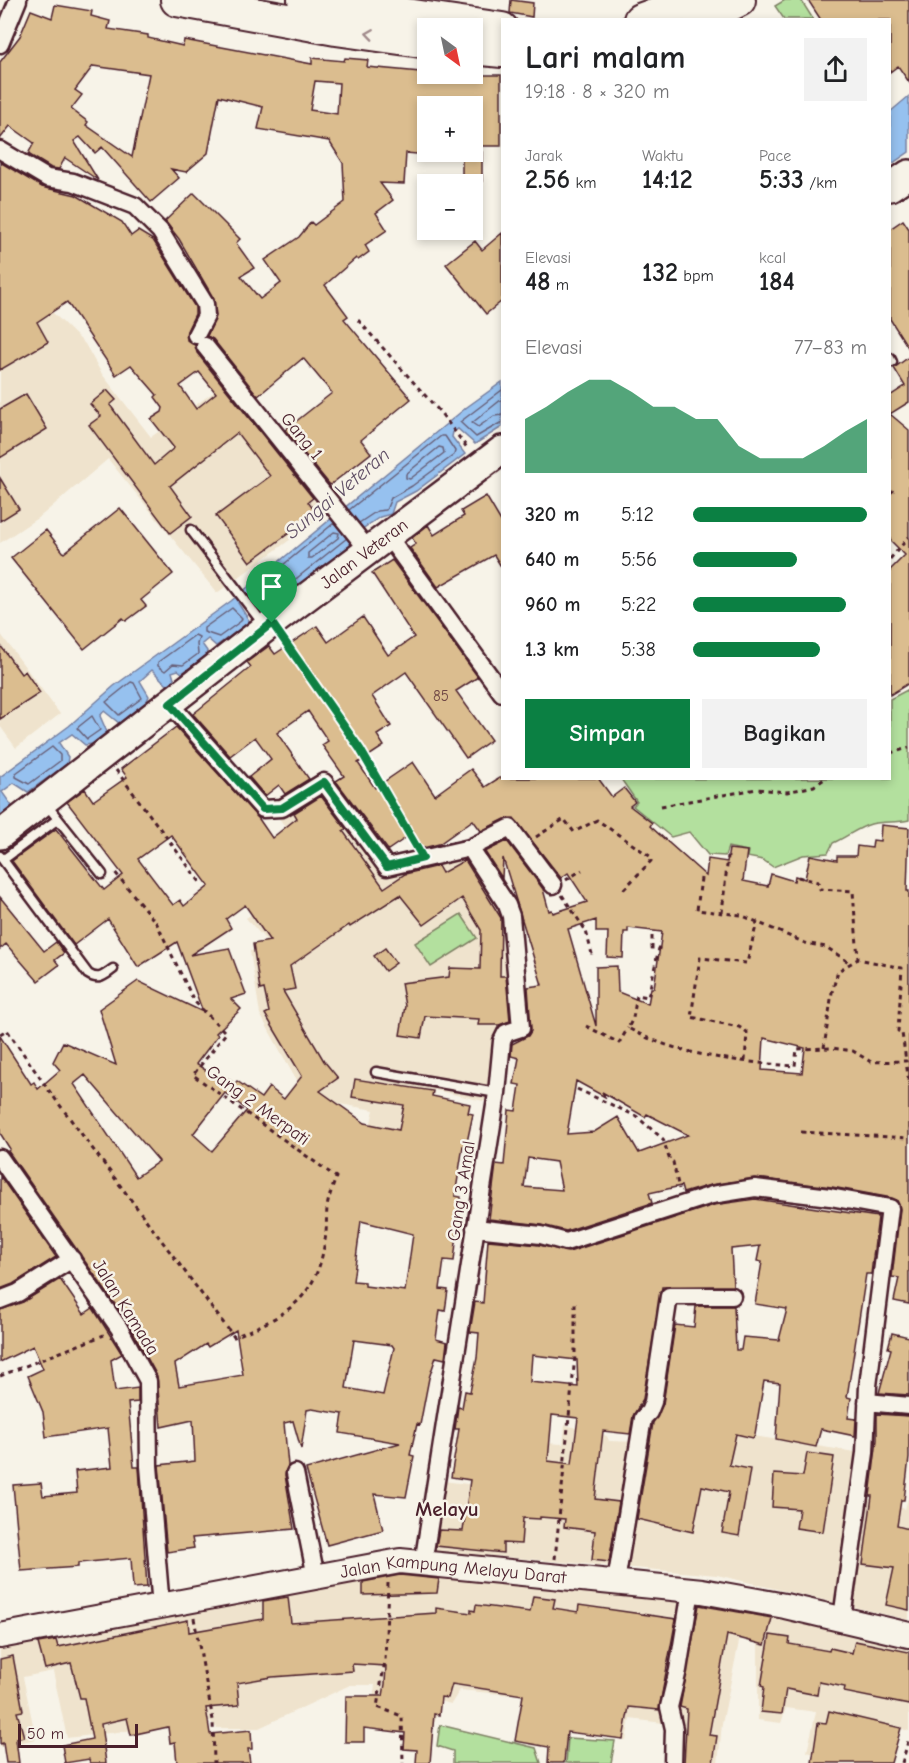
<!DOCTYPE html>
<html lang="id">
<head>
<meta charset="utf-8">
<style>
	:root { --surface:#fff; --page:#f2f2f2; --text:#202124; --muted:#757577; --accent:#0b8043 }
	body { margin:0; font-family:"Comic Neue",sans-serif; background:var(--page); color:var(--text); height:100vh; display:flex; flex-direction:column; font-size:22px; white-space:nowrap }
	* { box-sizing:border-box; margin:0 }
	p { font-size:20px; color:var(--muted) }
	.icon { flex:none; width:33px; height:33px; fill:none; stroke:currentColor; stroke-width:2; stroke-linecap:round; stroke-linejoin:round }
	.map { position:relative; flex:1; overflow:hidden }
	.side { position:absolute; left:501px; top:18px; width:390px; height:762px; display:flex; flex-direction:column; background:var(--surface); border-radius:0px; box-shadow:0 3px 9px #0003 }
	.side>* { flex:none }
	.needle { width:39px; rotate:147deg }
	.buttons { position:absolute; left:417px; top:18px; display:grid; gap:12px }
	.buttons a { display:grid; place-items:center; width:66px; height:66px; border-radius:0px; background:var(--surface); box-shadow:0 3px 9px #0003; font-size:30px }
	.scale { position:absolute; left:18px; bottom:15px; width:120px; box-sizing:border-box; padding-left:6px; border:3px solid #4a1f2b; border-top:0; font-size:16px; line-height:21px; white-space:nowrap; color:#4a1f2b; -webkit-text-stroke:4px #f7f3e8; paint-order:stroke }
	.pin { position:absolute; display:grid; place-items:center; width:51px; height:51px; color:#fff; margin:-62px -26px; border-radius:50% 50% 50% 0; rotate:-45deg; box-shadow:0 0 6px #0007 }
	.pin .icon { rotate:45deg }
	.round { display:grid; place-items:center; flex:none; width:63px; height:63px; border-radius:0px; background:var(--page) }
	.headline { display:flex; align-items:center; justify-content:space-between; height:102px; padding:0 24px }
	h1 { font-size:33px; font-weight:700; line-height:45px }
	.metrics { display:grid; grid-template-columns:repeat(3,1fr); gap:9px; height:102px; padding:6px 24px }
	.metrics div { display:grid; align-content:center }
	.metrics b { font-size:26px; font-weight:700 }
	.metrics small { font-size:16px; font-weight:400 }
	.metrics p { font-size:16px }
	.chart { height:168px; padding:12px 24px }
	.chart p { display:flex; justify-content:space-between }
	.chart svg { width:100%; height:108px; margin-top:6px; fill:var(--accent); opacity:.7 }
	.action { display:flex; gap:12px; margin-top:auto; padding:12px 24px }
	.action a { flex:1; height:69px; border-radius:0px; background:var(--accent); color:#fff; font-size:24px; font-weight:700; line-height:69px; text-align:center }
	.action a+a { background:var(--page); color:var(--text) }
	ul { padding:0 24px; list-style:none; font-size:20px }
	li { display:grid; grid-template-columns:96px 72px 1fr; align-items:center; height:45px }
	li i { height:15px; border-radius:8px; background:var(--accent) }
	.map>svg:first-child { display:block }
</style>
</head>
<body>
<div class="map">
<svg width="909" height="1763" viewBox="0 0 909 1763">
	<rect width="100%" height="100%" fill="#f7f3e8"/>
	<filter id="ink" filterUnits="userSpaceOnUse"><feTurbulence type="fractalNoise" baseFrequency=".0167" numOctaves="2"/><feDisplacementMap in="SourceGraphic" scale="12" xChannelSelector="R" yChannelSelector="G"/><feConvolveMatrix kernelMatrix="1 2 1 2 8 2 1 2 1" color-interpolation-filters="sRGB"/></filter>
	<g filter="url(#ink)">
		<path fill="#efe3cd" d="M12 273 85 344 102 374 151 437 229 381 328 512 217 593 108 459 42 515 0 543V281Z
			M0 633 60 714 16 748 0 726Z
			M324 786 382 871 472 854 506 906 515 1030 488 1102 434 1090 424 1164 362 1159 374 1110 306 1098 260 1014 250 951 272 947 246 918 318 868 277 816Z
			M645 1412 760 1437 855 1452 851 1494 905 1509 909 1495V1620L717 1575 434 1551 443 1481 500 1488 506 1441 563 1444 565 1425 607 1436 609 1441 639 1442Z
			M428 1570 739 1600 909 1643V1731L884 1724 851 1763 807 1752 816 1712 786 1708 781 1723 758 1720V1638L740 1637 722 1724 718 1763H674L672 1724 630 1719 626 1740 594 1735 602 1692 512 1682 511 1695 460 1690 451 1704 439 1701 435 1722 378 1720 372 1706 375 1685H350L259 1728H217L210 1721 67 1738 53 1671 23 1677 36 1739 0 1747V1646L362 1573Z"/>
		<path fill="#b3e09e" stroke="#7e8064" stroke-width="1.5" d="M785 0H801L813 19H784L775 6Z
			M909 689V820C897 823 883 821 871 824 857 828 847 837 833 843L828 853 803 855 773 867 763 860 747 857 748 851 728 847 725 856 708 855 689 832 671 837 633 806 637 802 621 779 890 778V699Z
			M461 914 477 938 431 967 415 943Z
			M440 1725 536 1748 541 1763H453V1751L437 1746Z
			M568 1738 615 1741 611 1763H566Z"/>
		<path fill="#96c1ef" stroke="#7880a1" stroke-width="1.5" d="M909 96V152L890 165V112Z
			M502 382V427L475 444 458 429 453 432 452 437 465 454 416 491 395 502 391 514 380 517 352 536 350 546 267 610 264 611 250 595 238 603 250 622 216 646 208 639 202 644 207 651 206 656 182 673 178 670 172 672 174 679 171 684 167 685 152 670 140 681 149 696 146 703 119 723 104 711 100 716 107 732 92 744 85 745 72 734 59 743 68 757 67 764 28 792 14 783 2 792 12 806 0 816V777L69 726 114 686 231 601 467 407Z"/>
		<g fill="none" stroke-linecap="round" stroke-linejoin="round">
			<path stroke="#686079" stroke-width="1.5" d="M502 390 460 422 476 437 502 422
				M502 399 472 423 478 427 494 416 502 415
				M439 447 443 448 444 453 410 479 406 478V474Z
				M349 510 441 436H445L455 451 454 455 412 486 391 498 386 510 377 511 359 523
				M334 523 255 588 258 595 267 602 347 538
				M334 532 339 533 338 538 312 558H308V553Z
				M232 608 242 618 241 621 219 637 204 632V628Z
				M195 635 199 637 197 644 198 654 183 665 173 664 165 671 158 666V662Z
				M131 682 134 683 142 698 119 715 106 702Z
				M92 716 100 730 87 739 77 728Z
				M52 747 60 755V761L29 784 16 777V773Z"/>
		</g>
		<path fill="#dbbd8f" stroke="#4a1f2b" stroke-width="1.5" fill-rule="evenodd" d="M511 0 533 3 532 17 510 13Z
			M808 0H909V82L898 66 890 72V20H821Z
			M55 5 92 11 91 16 110 21 108 29 148 35V38L183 46 184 40 312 64V58L344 61 345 58 368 60 367 67 453 75H501V146H472V106H428V155L406 153 404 184 380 183 393 200 376 213 387 230 365 245 369 252 358 260 356 258 325 285 348 316 344 319 411 399 361 440 371 453 330 485 285 430 332 393 303 358 258 396 213 339 207 336 216 316 214 299 179 239 165 221 194 193 240 239 236 243 254 268 241 276 260 299 281 283 265 260 299 237 311 222 314 225 345 202 343 163 329 141 258 129 263 107 219 96 208 153 186 172 171 169 179 178 151 202 102 147 95 153 80 137 74 141 98 180 65 158 59 169 51 168 28 154 34 143 10 126 0 139V62L20 36 31 10 52 18ZM93 66 149 74 132 157 86 125 88 122 71 109 82 95 75 90ZM315 81 339 83 337 114 310 110Z
			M462 152H482V184H462Z
			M0 162 42 187 76 195 122 222 131 236 138 231 153 240 195 307V314L187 331V340L195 345 197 353 313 498 308 502 316 513 250 562 216 516 270 476 237 433 170 486 192 516 170 533 89 425 101 416 90 404 107 390 116 400 110 405 154 465 174 448 151 419 162 412 163 408 155 397 157 395 131 365 116 375 67 302 37 322 48 342 0 370ZM199 372 216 393 196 409 180 386Z
			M903 220 909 229V349L890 319V229Z
			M502 233V301L486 314 446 264 475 241 482 250Z
			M909 357V402L890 414V396L905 386 894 368Z
			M26 394 47 429 0 458V409Z
			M890 414 909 430V683L890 695V570L905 555 890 540Z
			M0 478 19 509 0 521Z
			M486 496 502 523V568L494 555 438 587 410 548 416 544 412 538 428 525 434 535 464 516 461 511Z
			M120 508 173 574 141 600 146 606 126 621 123 618 84 649 11 558 46 530 64 553Z
			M392 560 478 677 456 691 491 740 466 758 406 672 372 696 391 726 377 735 384 746 358 763 375 788 413 762 435 795 471 769 485 787 499 778H598L612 797 624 788 635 802 630 806 652 823 650 826 706 876 708 859 727 862 729 849 747 851 743 881 768 886 771 874 794 881 795 876 805 879 810 855 837 860V856H856L857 846 872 848 873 840 880 841 881 825 909 828 907 891H909V1304L894 1301 899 1278 892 1277 900 1209 897 1200 892 1198 832 1187 754 1178 710 1185 683 1193 681 1186 649 1193 652 1203 566 1231 542 1225 489 1219 496 1164 504 1165 509 1110 516 1111 520 1085 514 1084 519 1058 511 1056 512 1044 528 1036 531 1031 528 987 542 985 503 858 502 878 485 852 507 841 543 889 549 911 552 910 553 913 587 902 568 873 561 878 514 818 505 819 481 831 473 820 439 844 419 849 410 835 388 850 336 781 344 776 322 745 328 741 308 711 277 733 309 779 285 794 279 785 265 796 249 777 271 759 255 737 230 756 193 714 251 667 247 662 269 646 275 654 317 626 328 642 363 617 388 655 414 637 372 573ZM596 920V932H608L607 957 623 958 624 932H628V928L662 932 654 988H651L648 1004 618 992 617 966 596 967V1026L568 929ZM764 1038 805 1048 802 1073 762 1070ZM576 1081 605 1097 602 1092 645 1117 647 1114 688 1135 639 1153 618 1117 594 1132 567 1134ZM528 1158 556 1162 562 1190 524 1187Z
			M0 645 21 674 25 671 40 693 0 719Z
			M176 727 259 819 272 838 297 818 294 813 321 796 346 829 343 831 384 888 405 874 438 866 442 873 465 860 501 918 500 976H506L510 1021 499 1025H478L479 1019 425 1016 421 1038 400 1035 405 1006 401 983 449 977 450 968 480 969 481 930 462 898 424 925 400 895 350 927 349 925 290 966 295 989 283 991 324 1061 338 1078 320 1091 365 1123 399 1130 404 1105 352 1097 355 1079 433 1091 432 1096 470 1104 468 1113 473 1114 466 1147 463 1146 455 1196 461 1197 454 1261 444 1260 440 1289 448 1290 445 1311 440 1310 436 1339 447 1342 445 1359 436 1357 429 1378 420 1425 417 1424 410 1455 414 1456 406 1497 374 1494 383 1530 327 1545 306 1469 400 1443 340 1433 343 1414 312 1409 307 1410 301 1449 293 1421 284 1423 288 1465 285 1475 294 1529 192 1538 194 1548 167 1552 159 1465 195 1461 193 1420 161 1427 157 1376 128 1323 8 1151 10 1149 0 1133V1036L31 1084 34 1082 38 1089 60 1070 53 1062 63 1042 116 1065 99 1009 138 981 203 1012 177 942 138 967 108 919 74 945 12 861 56 829 104 890 123 875 67 802 85 789 93 801 127 777 121 769ZM171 835 209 886 184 906 180 900 173 905 138 859ZM245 905 270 941 253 944 260 990 264 989 269 1012 265 1014 302 1076 284 1099 269 1087 261 1098 237 1081 235 1084 227 1078 224 1082 196 1064 218 1035 216 1033 241 1009 231 999 246 994 229 948 190 955 231 928 226 919ZM85 1075 159 1161 136 1177 74 1084ZM225 1093 247 1110 212 1151 193 1134ZM361 1221 413 1234 405 1291 365 1286V1282L353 1281ZM236 1330 243 1375 179 1386 175 1364 206 1344 208 1347ZM354 1340 392 1345 394 1348 383 1395 346 1388Z
			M0 897 44 951 56 942 64 953 55 960 59 965 38 981 6 944 0 949Z
			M385 948 396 963 385 971 374 956Z
			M0 1176 56 1257 13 1284 0 1289Z
			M755 1199 878 1217 871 1274H866L847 1397 851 1398 848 1418 856 1419 855 1436 821 1429 816 1447 776 1439 780 1383 764 1381 755 1434 753 1438 736 1434 729 1465 750 1469 739 1536 722 1533 729 1492 702 1486 693 1532 637 1519 653 1423 663 1404 675 1325 694 1327 696 1306H734L736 1350H741L743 1337 779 1340 787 1309 755 1304 762 1262 757 1261 760 1246 731 1249 733 1286 662 1287 643 1399 633 1416 630 1434 603 1431 595 1499 619 1502 609 1562 592 1560 595 1531 564 1527 565 1519 540 1517V1519L523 1518 521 1544 503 1543V1553L436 1546 439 1530 463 1531 470 1480 451 1477 459 1429H455L458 1407 462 1408 465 1391 470 1392 477 1358 479 1333 470 1332 475 1302 483 1303 488 1240 539 1245 569 1252 714 1205ZM532 1355 577 1360 578 1387 530 1382ZM552 1415 578 1418 572 1464 548 1461Z
			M60 1279 84 1314 93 1308 122 1354 111 1360 115 1391 138 1388V1402L128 1403 134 1467H139L147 1587 133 1588 131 1558 78 1563V1567L21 1571 13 1485 41 1483 43 1496 77 1493 75 1471 112 1467 108 1428 46 1437 43 1412 28 1376 43 1369 33 1346 0 1362V1310L23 1302Z
			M892 1333 909 1337V1395L879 1393 891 1349 888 1348Z
			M877 1414 909 1416V1458L904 1500H901L897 1526 909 1529V1610L886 1605 894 1568 863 1564 872 1496H870L877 1440Z
			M807 1453 834 1457 823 1532 796 1528 799 1509 772 1507 774 1474 803 1476Z
			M400 1575 439 1579 437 1593 363 1595V1582Z
			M533 1596 555 1599 553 1608 578 1612 579 1605 676 1619 659 1710 629 1707 623 1739 567 1732 564 1763H548L549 1747 515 1741 523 1695 452 1684 448 1698 441 1697 439 1715 434 1714 430 1763H416L417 1750 404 1749 405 1733 364 1728V1742H345L346 1696H383L385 1684 386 1666 352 1664 353 1671 272 1677 237 1683 239 1705 206 1708 210 1734 251 1730 252 1749H248L250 1763H177L175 1742 170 1743 168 1727 131 1735 127 1718 101 1724 106 1763H90L89 1759 65 1763 62 1745 92 1739 84 1698H80L71 1663 45 1669 38 1643 56 1640 58 1647 188 1620 189 1632 263 1619V1601L288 1597 291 1623 436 1613V1608L471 1613V1610L475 1611 476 1605 530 1612Z
			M699 1605 772 1618 765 1645 727 1635 709 1735 717 1736 713 1763H684L687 1709 680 1707Z
			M770 1635 790 1638 789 1644 829 1651 830 1648 852 1653 855 1641 909 1652V1705L844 1692 845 1687 819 1682 817 1695 786 1689 782 1714 761 1712 764 1687 761 1686Z
			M13 1656 23 1711 17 1712 24 1737 16 1739 19 1763H6L3 1743 0 1744V1659Z
			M829 1711 901 1728 891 1763H812L818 1723 826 1724Z"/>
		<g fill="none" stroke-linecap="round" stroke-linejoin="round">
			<defs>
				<path id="lane" d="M890 358 892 362
					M191 530 264 625
					M46 804 102 874
					M0 856 88 974C99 981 103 976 113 969
					M4 859 58 819
					M376 1072 497 1093"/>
				<path id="street" d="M0 44 18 0
					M0 150 47 178 73 182 135 206 160 231 205 304 206 316 196 335
					M205 346 369 551
					M388 536 502 693
					M170 704 263 809 282 808 324 782 387 867 470 848 510 828 553 885
					M0 1158 119 1328 148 1381 149 1466 161 1607
					M475 1228 541 1235 566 1242 712 1195 755 1188 830 1197 890 1208 868 1386 865 1453 842 1618
					M0 1300 18 1293 72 1259
					M867 1402 909 1406
					M295 1473 316 1577
					M423 1564 497 1093 502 1041 506 1033 521 1028 511 916 507 905 470 848
					M616 1582 643 1418 649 1412 653 1402 669 1296H732
					M673 1763 674 1729 669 1707 678 1670 691 1590"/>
				<g id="secondary">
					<path id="s1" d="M0 1636 400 1561 702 1591 785 1606 909 1635"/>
				</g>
				<g id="primary">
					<path d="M890 187 909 174"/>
					<path id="s2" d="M0 835 272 623 502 450"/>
				</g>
				<path id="highway" d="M177 0 336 29 428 42
					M304 0 502 29
					M640 20 694 0
					M700 20 739 0
					M472 48 502 51"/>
			</defs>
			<use href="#lane" stroke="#4a1f2b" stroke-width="13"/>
			<use href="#street" stroke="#4a1f2b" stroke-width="21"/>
			<use href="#secondary" stroke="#4a1f2b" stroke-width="28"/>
			<use href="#primary" stroke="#4a1f2b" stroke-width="32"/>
			<use href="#highway" stroke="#4a1f2b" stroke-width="36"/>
			<path stroke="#4a1f2b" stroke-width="3" stroke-dasharray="4.5 4.5" stroke-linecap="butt" d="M358 320 440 412 468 449
				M890 493 897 488
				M890 559 909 537
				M283 640 360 749 404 821 416 846
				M890 753 909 748
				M116 770 200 882
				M661 806 757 789 787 792 814 786 826 778
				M536 837 564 819 574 832 597 820 651 857V861L622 891
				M798 877 818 882 820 889 853 891 858 959 902 968 898 1031 902 1033 906 1061
				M701 878 697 910 741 915 805 943 826 947 850 963
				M566 880 582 870
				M562 895 586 931 593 958
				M722 913 728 856
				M652 936V948H659L648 997 637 995 633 1018 628 1028C677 1056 740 1062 795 1066L797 1049 832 1048 853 1051 871 1062 906 1061 909 1084
				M586 1026 619 1043 628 1028
				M0 1034 7 1030 47 1088 234 1337C285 1316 317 1300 325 1240 327 1230 326 1219 327 1208 328 1198 333 1187 336 1177L193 1075 226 1033 194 1001 157 924 114 871
				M824 1048 832 992 838 971 858 959
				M745 1061 747 1032 739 1027 691 1017 700 958 747 963 757 922
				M577 1089 636 1116 663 1139 670 1161 673 1162 679 1189
				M801 1132 909 1138
				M0 1376 104 1335
				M555 1559 575 1356V1300
				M388 1583 385 1661 377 1707 402 1716 403 1763
				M194 1618 213 1720 214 1763
				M902 1763 909 1738"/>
			<use href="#lane" stroke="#f7f3e8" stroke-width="8"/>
			<use href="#street" stroke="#f7f3e8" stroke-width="16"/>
			<use href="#secondary" stroke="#f7f3e8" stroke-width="24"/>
			<use href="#primary" stroke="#f7f3e8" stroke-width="27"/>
			<use href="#highway" stroke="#f7f3e8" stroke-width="32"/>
		</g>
		<defs><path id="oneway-chevron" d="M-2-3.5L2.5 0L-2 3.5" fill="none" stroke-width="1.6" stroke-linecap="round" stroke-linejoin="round" transform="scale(1.5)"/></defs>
		<use stroke="#a0898a" href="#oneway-chevron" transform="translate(370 34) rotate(-172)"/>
	</g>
	<g fill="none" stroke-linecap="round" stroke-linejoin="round" filter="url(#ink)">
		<defs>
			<path id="route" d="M272 623 360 749 423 858 387 867 324 782 282 808 263 809 170 704Z"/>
		</defs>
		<use href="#route" stroke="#fff" stroke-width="12"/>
		<use href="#route" stroke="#0b8043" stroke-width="8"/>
	</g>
	<g text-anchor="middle" stroke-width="5" stroke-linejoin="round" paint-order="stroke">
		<g font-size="15" fill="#6e4644">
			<text x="441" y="701">85</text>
		</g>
		<g font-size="18" fill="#4a1f2b" stroke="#f7f3e8">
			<text transform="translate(302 436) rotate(51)" y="6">Gang 1</text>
			<text dy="6" stroke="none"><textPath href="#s2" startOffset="460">Jalan Veteran</textPath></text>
			<text transform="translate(258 1105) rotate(36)" y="6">Gang 2 Merpati</text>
			<text transform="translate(461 1191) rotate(-81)" y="6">Gang 3 Amal</text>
			<text transform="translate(126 1307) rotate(58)" y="6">Jalan Kamada</text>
			<text dy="6" stroke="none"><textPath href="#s1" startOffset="460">Jalan Kampung Melayu Darat</textPath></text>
		</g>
		<g font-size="20" font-style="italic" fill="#615066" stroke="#f7f3e8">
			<text transform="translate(337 493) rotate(-40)" y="7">Sungai Veteran</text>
		</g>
		<g font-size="21" font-weight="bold" fill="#4a1f2b" stroke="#f7f3e8">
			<text x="447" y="1516">Melayu</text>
		</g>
	</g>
</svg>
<div class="buttons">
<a><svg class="needle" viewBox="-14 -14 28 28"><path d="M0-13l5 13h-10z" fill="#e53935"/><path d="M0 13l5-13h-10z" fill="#757577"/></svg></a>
<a>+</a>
<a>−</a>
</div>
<div class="scale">50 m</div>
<div class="pin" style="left:272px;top:623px;background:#1e9e55"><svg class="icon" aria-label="arrive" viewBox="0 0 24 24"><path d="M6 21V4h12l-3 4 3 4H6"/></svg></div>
<section class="side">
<div class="headline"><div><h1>Lari malam</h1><p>19:18 · 8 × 320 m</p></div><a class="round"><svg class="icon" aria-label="share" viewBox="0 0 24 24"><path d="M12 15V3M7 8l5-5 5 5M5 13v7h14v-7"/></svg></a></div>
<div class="metrics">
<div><p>Jarak</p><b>2.56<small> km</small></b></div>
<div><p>Waktu</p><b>14:12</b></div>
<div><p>Pace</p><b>5:33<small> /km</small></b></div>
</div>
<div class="metrics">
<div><p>Elevasi</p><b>48<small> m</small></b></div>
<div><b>132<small> bpm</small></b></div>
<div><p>kcal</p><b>184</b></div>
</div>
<div class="chart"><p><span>Elevasi</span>77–83 m</p>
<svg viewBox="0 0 160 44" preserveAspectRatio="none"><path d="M0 44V22L10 17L20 11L30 6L40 6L50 11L60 17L70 17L80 22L90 22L100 33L110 38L120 38L130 38L140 33L150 27L160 22V44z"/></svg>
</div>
<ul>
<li><b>320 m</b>5:12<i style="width:100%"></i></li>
<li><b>640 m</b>5:56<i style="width:60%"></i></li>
<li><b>960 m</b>5:22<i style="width:88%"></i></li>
<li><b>1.3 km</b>5:38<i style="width:73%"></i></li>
</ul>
<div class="action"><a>Simpan</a><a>Bagikan</a></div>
</section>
</div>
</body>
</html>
